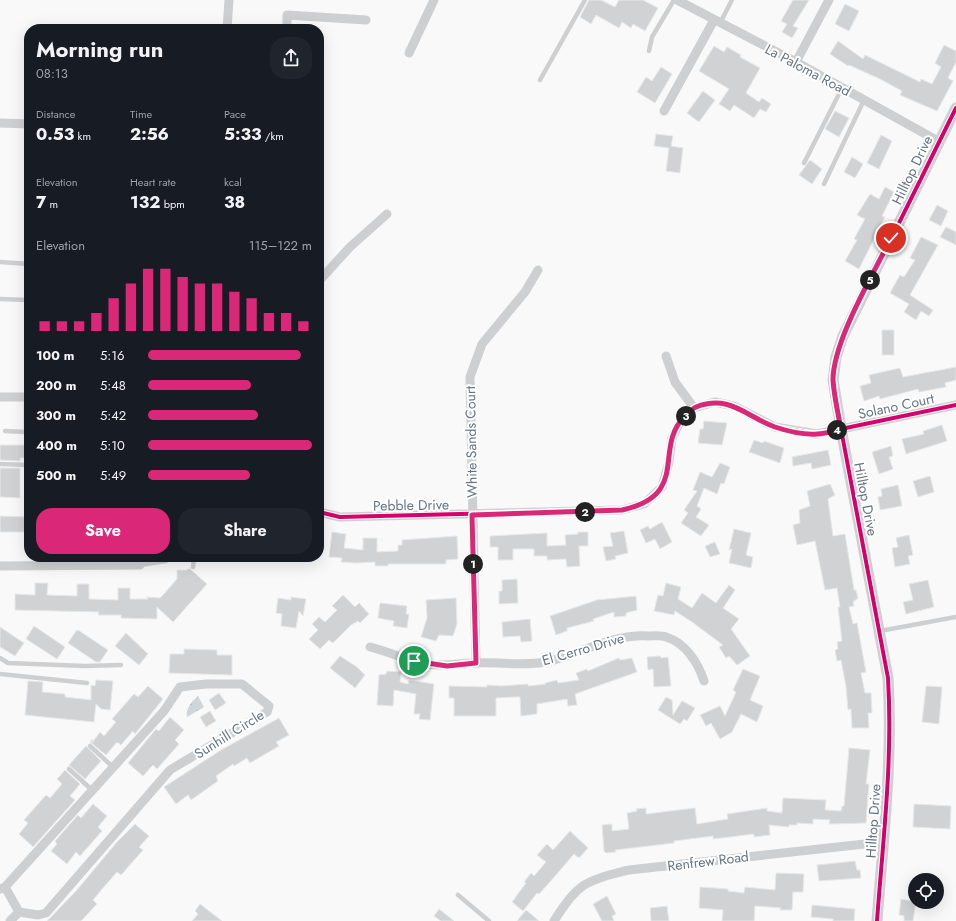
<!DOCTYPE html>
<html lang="en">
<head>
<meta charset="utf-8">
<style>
	:root { --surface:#171b24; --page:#20242c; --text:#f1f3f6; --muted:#9ea1a6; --accent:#db2777 }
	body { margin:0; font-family:Jost,sans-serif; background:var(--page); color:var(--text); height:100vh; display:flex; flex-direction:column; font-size:15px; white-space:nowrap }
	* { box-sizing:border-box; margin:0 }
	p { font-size:13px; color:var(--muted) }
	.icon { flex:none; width:22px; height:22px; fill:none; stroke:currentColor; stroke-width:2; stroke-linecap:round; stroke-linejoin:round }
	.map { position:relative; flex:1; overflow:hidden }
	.panel { position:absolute; left:24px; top:24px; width:300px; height:538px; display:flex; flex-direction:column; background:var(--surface); border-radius:16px; box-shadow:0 4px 16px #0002 }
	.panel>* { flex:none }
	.tools { position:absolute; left:908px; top:873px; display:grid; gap:8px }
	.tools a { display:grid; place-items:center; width:36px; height:36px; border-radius:50%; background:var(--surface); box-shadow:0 4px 16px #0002; font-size:20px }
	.pin { position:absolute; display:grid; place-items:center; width:34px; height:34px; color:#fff; margin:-17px; border:2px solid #fff; border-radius:50%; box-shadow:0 1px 4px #0007 }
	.km { position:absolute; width:20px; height:20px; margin:-10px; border-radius:50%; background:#222; color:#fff; font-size:11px; line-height:20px; text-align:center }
	.round { display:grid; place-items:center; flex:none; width:42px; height:42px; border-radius:16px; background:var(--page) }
	.overview { display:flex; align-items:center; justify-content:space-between; height:68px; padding:0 12px }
	h1 { font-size:22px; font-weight:700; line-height:30px }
	.stats { display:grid; grid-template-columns:repeat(3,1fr); gap:6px; height:68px; padding:4px 12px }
	.stats div { display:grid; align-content:center }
	.stats b { font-size:17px; font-weight:700 }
	.stats small { font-size:11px; font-weight:400 }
	.stats p { font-size:11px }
	.chart { height:112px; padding:8px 12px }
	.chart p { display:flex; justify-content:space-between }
	.chart svg { width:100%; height:72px; margin-top:4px; stroke:var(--accent); stroke-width:6 }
	.primary-button { display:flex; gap:8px; margin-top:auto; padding:8px 12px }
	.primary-button a { flex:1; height:46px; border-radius:16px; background:var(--accent); color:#fff; font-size:16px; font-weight:700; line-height:46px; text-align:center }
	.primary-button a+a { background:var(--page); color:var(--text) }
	ul { padding:0 12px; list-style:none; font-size:13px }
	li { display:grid; grid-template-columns:64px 48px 1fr; align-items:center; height:30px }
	li i { height:10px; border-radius:5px; background:var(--accent) }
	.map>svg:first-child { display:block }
</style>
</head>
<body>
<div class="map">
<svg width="956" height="921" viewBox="0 0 956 921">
	<defs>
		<pattern id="water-ripples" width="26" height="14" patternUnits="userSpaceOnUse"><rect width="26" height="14" fill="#ced6d9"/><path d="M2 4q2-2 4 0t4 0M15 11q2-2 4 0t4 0" fill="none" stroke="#abb2b5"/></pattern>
	</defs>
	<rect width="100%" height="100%" fill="#f9f9f9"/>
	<path fill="url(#water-ripples)" d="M198 696 204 707 187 717C185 709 192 701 198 696Z"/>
	<path fill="#d0d2d3" stroke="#e8e8e8" d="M589 0H601L615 7 619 0H643L658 8 645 31 633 24 631 28 622 22 619 28 596 15 591 24 580 17Z
		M793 0H809L793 26 798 28 792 38 782 32 787 24 781 21Z
		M845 4 859 11 849 31 835 24Z
		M838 41 863 59 865 55 920 82 921 79 932 84 941 67 935 63 944 45 956 51V62L948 78 953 81 937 111 900 95 902 91 880 79 849 65 848 66 830 54Z
		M714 46 724 52 727 47 741 55 740 57 760 68 746 93 759 102 762 98 771 104 766 112 760 109 754 118 734 105 730 111 719 104 729 89 699 71Z
		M661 67 672 74 655 103 637 92 646 77 652 81Z
		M703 91 715 100 699 122 687 113Z
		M835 111 849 118 839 137 825 129Z
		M656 134 673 136 671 146 683 148 680 173 666 171 669 148 654 146Z
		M881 135 892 141 879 169 867 163Z
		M852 157 863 164 855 178 844 172Z
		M810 160 822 169 812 184 799 175Z
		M885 187 894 192 882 216 885 217 859 269 845 261 857 240 854 239 865 219 857 215 870 194 879 199Z
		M937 205 948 211 941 226 929 220Z
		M946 227 956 232V245L940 237Z
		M921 237 938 245 910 295 933 310 929 316 921 311 916 320 904 312 909 304 890 293 900 275 904 277 915 260 910 258Z
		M882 330H894V355H882Z
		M956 367V380L945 383 946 387 919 392 918 389 880 399 879 396 864 401 860 386 871 383 869 375 900 368 903 377Z
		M704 421 727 423 722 445 698 443 700 429H703Z
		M942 425 947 441 906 454 902 439 924 434 923 431Z
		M754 440 763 443 764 441 784 448 780 463 749 452Z
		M0 445H29V458H20V461L0 460Z
		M891 446 893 456 889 457 893 469 879 474 872 452Z
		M828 450 831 465 812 469 811 463 793 466 792 457Z
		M720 463 730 467 724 484 721 483 717 494 704 488 697 506 701 509 696 517 709 525 701 536 681 523 688 513 684 510 697 491 693 490 700 472 712 477Z
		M0 468H20V498L0 497Z
		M930 476 934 492 918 497 913 481Z
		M830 484 835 495 828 499 833 536 845 534 854 590H856L858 598 853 602 854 606 849 607 853 624 857 623 866 672 861 673 865 693H871L872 713H868L869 728H852L851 709 848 710 846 686 841 660 837 661 835 650 838 649 837 642 842 641 838 607H840L837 588 825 590 815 541 797 545 793 525 800 523 799 510 810 506 807 491Z
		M898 485 902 506 880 510 878 497 882 496 881 489Z
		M0 516 29 517V532H0Z
		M662 522 672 542 660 549 655 539 646 543 640 530 648 526 650 529Z
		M734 529 751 533 746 555 753 557 751 568 729 563 732 549 729 550Z
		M624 531 628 553 615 556 616 559 606 561 603 547 613 546 610 533Z
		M332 532 346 534 344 548 363 550V538H377V552L398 551V545H402V540L457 536 458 559 446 560V564H388V566H375V562L356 563 341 562 342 558 329 557Z
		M578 532H588V546H579L580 566 567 567 566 559 547 560V556H534V549H513V560H498V547H490V536L547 533V546L566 545 565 535 578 534Z
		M909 535 913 555 908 556 910 564 895 567 892 548 898 547 896 538Z
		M715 542 720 554 710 557 705 546Z
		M189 568 207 584 173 622 157 607V619L121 618V615H98L99 612 15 610V594L35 595V583H48L47 595 77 596V584H89V599L118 600V588H130V599H148L146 597 160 598 163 595 177 579V570H187Z
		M517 579 518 603 499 604V591H502V580Z
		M928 580 934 607 906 614 903 602 913 600 909 584Z
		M666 583 681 587 678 599 692 608 702 593 716 603 729 585 735 590 723 608 739 619 731 629 750 656 737 665 729 656 726 658 719 647 723 645 692 622 675 611 674 615 654 611 658 595 663 596Z
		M343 595 355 607 359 603 369 614 360 623 358 621 351 625 333 643 329 640 320 649 309 639 318 630 312 624 319 617 325 622 337 610 332 606Z
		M636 596 637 610 626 613V616L614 617V612L593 619 594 621 567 628V631L556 635 550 616 597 600Z
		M291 597 306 599 303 616 299 611 296 628 281 626 282 614 276 613 278 598 291 600Z
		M456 598 457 624 453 636 439 635 436 641 421 637 427 618 426 600Z
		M380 603 407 606 406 614H409L407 628 393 626 394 621 378 618Z
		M530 619 532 641 521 642 520 636 503 637 502 622Z
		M34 626 65 647 57 659 26 639Z
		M0 627 24 643 15 656 0 647Z
		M78 630 108 650 100 662H96L68 643 76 631Z
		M126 633 148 654 139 665 115 646Z
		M184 649 217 650V655H232V675L169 673 170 654H184Z
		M340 656 357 667 365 675 355 688 330 668Z
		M660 656 661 658 668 657 671 686 654 687 653 669 648 670 647 657Z
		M619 658 620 660 632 658 637 672 575 694 577 705 568 706 567 699 537 704V714L521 716 520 697H515L496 698V716H454V698H449V686L487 687V685L501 686 528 684V686L546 684 545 683 557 680 558 683 579 680 576 673 587 669 588 671Z
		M743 669 760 676 750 700 763 706 757 722 741 714 732 732 720 739 711 723 706 726 700 715 720 706 725 716 736 692 733 690Z
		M387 671 401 672 400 682 408 684 409 680 434 684 430 720 419 719 420 714H414L416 694 394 690 393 706 377 705 379 675 386 674Z
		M96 680 113 681 110 710 101 709 96 704 94 722 25 715 28 681 43 682 42 692 65 694V697L91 700V685L95 686Z
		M148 686 163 699 135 734 133 731 121 745 117 742 106 755 90 742 92 739V743L100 732 104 736 116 722 112 719 134 694 138 697Z
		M926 686 942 687 939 724 922 722Z
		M219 693 226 703 215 710 209 700Z
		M666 697 672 700 673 715 682 701 695 708 687 721 684 719 680 724 658 710Z
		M210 711 216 721 206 727 200 717Z
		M170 717 184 730 175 740 179 744 157 769 153 765 143 776 128 763 156 729 159 731Z
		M279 718 289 735 276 742 279 746 250 763 247 758 234 766 233 764 216 776 218 781 191 800 188 795 176 804 164 787 221 750Z
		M86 746 101 761 85 779 69 765Z
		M849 748 870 750 866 784H869L866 823 829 824 830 820 813 819V824L797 823V825H789V827L769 825 770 835 754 837V834L713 839V836L674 841V843L615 850 616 852 606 853 604 851 602 825 612 824V831L629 829 627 813 637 811 636 809 646 808V814L695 808 697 824 728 819 727 814 767 808V811L782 813 783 798 826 800 825 810 841 811 842 806H844Z
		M65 770 80 784 70 796 75 800 33 847 19 834 28 823 24 820 46 795 50 798 62 784 57 779Z
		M93 804 107 816 98 827 102 831 80 856 76 852 67 864 51 851 57 844 55 841 78 815 81 818Z
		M914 804 951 806 950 829 913 827Z
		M135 824 149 836 139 847 143 850 121 875 117 872 102 889 93 900 97 904 81 921H47L76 891 117 842Z
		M570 831 588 848 579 858 574 854 549 883 539 894 537 893 523 911 512 902 526 883 524 882 531 873 534 876 546 862 537 855 547 844 553 850Z
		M855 861 857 870H860L861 878 819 881 817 865Z
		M776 873 804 874 803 892H793L792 910H780L781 908 755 906 754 921H722L723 910 699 908 700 887 728 889V891L744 893 745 887 775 890Z
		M607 896 616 914 612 916 614 921H602L593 904Z
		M901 899 916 902 913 921H904V916L899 915Z
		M200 904 222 921H192L198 914 195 911Z
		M812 905 855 909 854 921H833V919L811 917Z
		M667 906 669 921H651L650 908Z
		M439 909 454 921H441L434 916Z
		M526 910 539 921H517Z"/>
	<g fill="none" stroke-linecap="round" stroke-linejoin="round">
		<path stroke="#cecfd0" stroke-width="4.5" d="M720 23 732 0
			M649 51 652 37 674 0
			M540 80 585 0
			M804 163 842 88
			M824 184 864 100
			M0 262 29 264
			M0 299 29 300
			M5 431 26 432V397
			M0 464 29 465
			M140 565 166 561 171 557
			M193 567 194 557
			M880 631 956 617
			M0 658 8 663 85 666 121 665
			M0 674 87 683
			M90 746 113 767
			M69 769 92 790
			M458 895 489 921"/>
		<path stroke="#cecfd0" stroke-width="9" d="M677 0 796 62 938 141
			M227 29 229 0
			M287 29V15L366 20
			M409 53 434 0
			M796 62 829 0
			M664 111 714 20
			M0 123 29 124
			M319 281 350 247 387 214
			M666 356 675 382 694 408
			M0 397H29
			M319 512 340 517 622 510 644 504 662 487 669 462 672 438 680 422 694 408 715 402 734 406 775 427 817 434 956 405
			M0 566 140 565
			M370 647C390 652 409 661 428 664 445 667 460 663 476 663 500 662 523 666 546 662 581 654 611 634 648 636 654 636 661 635 666 637 686 643 698 663 704 681
			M476 663 470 377 482 344 525 292 538 270
			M5 887 19 912
			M0 889 5 887 164 711 180 687 206 684H242L269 706 267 712 170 770 46 913 38 915 19 912
			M10 921 19 912
			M554 921C579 882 585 881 629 870L883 842"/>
		<path stroke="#cecfd0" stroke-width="11" d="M877 921C883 840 893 759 888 678L841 429 833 380 836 357 843 336 956 108"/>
		<defs>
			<path id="cycleway" d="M319 512 340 517 622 510 644 504 662 487 669 462 672 438 680 422 694 408 715 402 734 406 775 427 817 434 956 405
				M877 921C883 840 893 759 888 678L841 429 833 380 836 357 843 336 956 108"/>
		</defs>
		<use href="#cycleway" stroke="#fff" stroke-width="6"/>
		<use href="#cycleway" stroke="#d6006c" stroke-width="4"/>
	</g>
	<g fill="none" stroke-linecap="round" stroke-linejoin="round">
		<defs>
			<path id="route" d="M414 661 447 666 476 663 472 515 622 510C691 495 653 449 684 417 688 414 691 409 696 407 730 394 745 416 775 427 787 431 804 435 817 434 825 434 833 431 841 429 838 413 834 396 833 380 833 341 873 275 891 238"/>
		</defs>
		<use href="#route" stroke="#fff" stroke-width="8"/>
		<use href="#route" stroke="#db2777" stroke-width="5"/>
	</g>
	<g text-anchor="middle" stroke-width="4" stroke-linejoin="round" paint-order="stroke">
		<g font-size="14" fill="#657683" stroke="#fff">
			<text transform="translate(808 70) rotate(28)" y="5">La Paloma Road</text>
			<text transform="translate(912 170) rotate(-64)" y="5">Hilltop Drive</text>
			<text transform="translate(896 406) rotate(-12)" y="5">Solano Court</text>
			<text transform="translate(471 442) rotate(-91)" y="5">White Sands Court</text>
			<text transform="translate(866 499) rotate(79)" y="5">Hilltop Drive</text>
			<text transform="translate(411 505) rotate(-1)" y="5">Pebble Drive</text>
			<text transform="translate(583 649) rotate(-16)" y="5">El Cerro Drive</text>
			<text transform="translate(229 734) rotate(-32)" y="5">Sunhill Circle</text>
			<text transform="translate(873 821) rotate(-86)" y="5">Hilltop Drive</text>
			<text transform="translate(708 861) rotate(-7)" y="5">Renfrew Road</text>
		</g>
	</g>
</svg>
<div class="tools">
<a><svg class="icon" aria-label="locate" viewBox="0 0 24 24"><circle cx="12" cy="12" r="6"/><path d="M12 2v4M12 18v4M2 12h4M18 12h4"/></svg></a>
</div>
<div class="pin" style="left:414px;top:661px;background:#1e9e55"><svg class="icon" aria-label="arrive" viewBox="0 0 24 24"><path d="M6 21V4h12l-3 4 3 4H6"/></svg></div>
<div class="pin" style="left:891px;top:238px;background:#d93025"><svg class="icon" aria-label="check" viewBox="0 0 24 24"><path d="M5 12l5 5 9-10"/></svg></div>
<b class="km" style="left:473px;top:564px">1</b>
<b class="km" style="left:585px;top:512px">2</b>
<b class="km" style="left:686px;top:416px">3</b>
<b class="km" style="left:837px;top:430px">4</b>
<b class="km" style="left:870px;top:280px">5</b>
<section class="panel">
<div class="overview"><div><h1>Morning run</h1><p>08:13</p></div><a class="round"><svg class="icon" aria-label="share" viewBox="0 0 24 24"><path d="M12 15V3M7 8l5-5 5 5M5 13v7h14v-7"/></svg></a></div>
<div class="stats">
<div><p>Distance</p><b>0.53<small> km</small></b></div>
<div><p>Time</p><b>2:56</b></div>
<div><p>Pace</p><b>5:33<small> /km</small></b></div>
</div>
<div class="stats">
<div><p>Elevation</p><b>7<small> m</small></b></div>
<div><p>Heart rate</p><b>132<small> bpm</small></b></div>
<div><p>kcal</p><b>38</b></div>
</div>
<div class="chart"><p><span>Elevation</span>115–122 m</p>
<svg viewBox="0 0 160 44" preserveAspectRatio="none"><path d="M5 44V38M15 44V38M25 44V38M35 44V33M45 44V24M55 44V15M65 44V6M75 44V6M85 44V11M95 44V15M105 44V15M115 44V20M125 44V24M135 44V33M145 44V33M155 44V38"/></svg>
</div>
<ul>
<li><b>100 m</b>5:16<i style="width:93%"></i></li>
<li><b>200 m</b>5:48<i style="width:63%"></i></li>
<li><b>300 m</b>5:42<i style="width:67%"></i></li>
<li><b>400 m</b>5:10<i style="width:100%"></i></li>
<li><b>500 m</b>5:49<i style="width:62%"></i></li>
</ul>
<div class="primary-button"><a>Save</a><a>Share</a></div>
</section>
</div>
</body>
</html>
